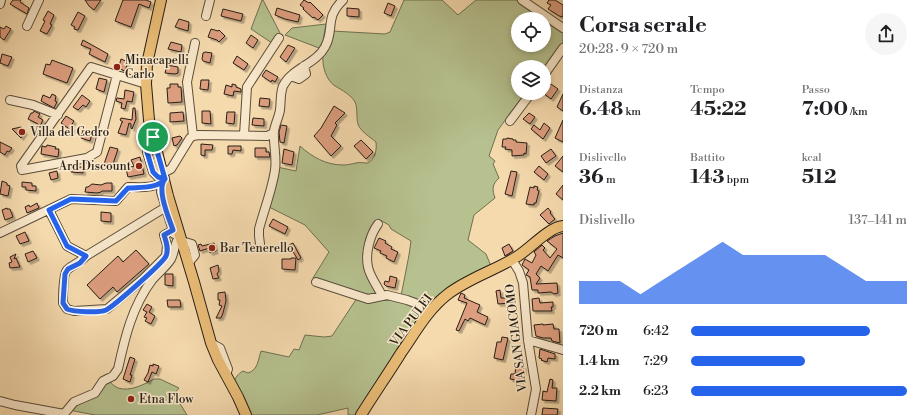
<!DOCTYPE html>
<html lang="it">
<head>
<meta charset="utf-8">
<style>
	:root { --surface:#fff; --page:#f6f6f6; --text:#202124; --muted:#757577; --accent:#2563eb }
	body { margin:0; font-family:"Libre Bodoni",serif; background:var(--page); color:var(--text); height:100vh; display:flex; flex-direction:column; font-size:15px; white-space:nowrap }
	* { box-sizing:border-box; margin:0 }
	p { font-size:13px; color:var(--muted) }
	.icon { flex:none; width:22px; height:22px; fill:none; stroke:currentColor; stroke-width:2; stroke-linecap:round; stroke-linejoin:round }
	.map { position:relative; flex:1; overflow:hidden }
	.details { display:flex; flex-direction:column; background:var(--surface); width:360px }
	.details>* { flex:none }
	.buttons { position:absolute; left:511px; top:12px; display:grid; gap:8px }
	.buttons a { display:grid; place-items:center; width:40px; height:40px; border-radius:50%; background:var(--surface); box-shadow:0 2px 6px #0003; font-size:20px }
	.pin { position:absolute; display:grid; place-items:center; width:34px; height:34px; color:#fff; margin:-17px; border:2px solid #fff; border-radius:50%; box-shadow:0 1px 4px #0007 }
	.round { display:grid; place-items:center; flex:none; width:42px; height:42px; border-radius:21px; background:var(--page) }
	.summary { display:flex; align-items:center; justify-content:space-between; height:68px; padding:0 16px }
	h1 { font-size:22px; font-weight:800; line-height:30px }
	.figures { display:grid; grid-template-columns:repeat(3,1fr); gap:6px; height:68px; padding:4px 16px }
	.figures div { display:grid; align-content:center }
	.figures b { font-size:20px; font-weight:800 }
	.figures small { font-size:11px; font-weight:400 }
	.figures p { font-size:11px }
	.chart { height:112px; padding:8px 16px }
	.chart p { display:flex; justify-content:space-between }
	.chart svg { width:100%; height:72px; margin-top:4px; fill:var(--accent); opacity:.7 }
	ul { padding:0 16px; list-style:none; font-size:13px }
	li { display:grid; grid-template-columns:64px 48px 1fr; align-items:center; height:30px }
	li i { height:10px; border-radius:5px; background:var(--accent) }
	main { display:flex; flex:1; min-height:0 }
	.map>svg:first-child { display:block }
</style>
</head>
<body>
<main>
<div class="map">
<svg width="563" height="415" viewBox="0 0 563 415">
	<defs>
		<filter id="shadow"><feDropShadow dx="2.5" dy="2.5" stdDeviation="0" flood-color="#0004"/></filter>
	</defs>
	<rect width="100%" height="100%" fill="#f5daae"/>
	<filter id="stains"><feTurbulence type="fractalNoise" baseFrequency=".005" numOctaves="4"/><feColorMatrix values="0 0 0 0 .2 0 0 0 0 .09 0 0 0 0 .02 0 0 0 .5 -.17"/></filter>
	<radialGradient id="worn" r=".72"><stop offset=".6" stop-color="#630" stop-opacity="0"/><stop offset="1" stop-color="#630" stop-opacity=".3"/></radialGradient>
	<path fill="#b6c18f" stroke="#6e7052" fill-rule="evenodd" d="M262 0H263L280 33 272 43 251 29Z
		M404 0H442L458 15 476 0H516L563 31V42L544 68 518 67V93H525L498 130 489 156 495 161 493 164 499 178C492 184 492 190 495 198L474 215 468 240 486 254 491 266 429 307 401 296 409 255 411 241 391 229 389 225 378 219 372 225 366 238 365 268 377 294 369 297 313 278 329 252 305 225 269 207 277 167 296 171 300 146C312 157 326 165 343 165 348 165 351 164 356 163 359 162 364 163 368 163 375 159 377 150 376 142 370 137 360 131 358 124 356 117 358 109 355 102 351 95 342 90 335 86 326 80 322 66 323 56L328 50 332 31 385 34 390 32ZM518 19H544V45H518Z
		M326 24 323 41 319 48 285 35 292 28Z
		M357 298 370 301 396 300 416 305 425 311 357 415H348V408L317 415H249L234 384C235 377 238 374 243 371L248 373C258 370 258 360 261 351L289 357 294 349 299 350 305 335 324 337 332 336Z
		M154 379H160L179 388 174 394 187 415H95L69 410 108 380C111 383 114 386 118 388 130 392 145 384 154 379Z"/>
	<path fill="#dd9e7f" stroke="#271e15" filter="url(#shadow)" d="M13 0H21L20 2 29 8 27 14 10 4Z
		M85 0H101L94 10 89 6Z
		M123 0H146L151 2 149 8 139 4 131 27 115 21Z
		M304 0 309 3 310 2 323 15 318 20 314 17 313 18 303 9 304 8 300 5Z
		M549 0H555L563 5V17L561 16V17L548 9 551 5 547 3Z
		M388 3 395 6 391 16 384 13Z
		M277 8 300 15 298 22 285 19 275 15Z
		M347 8 359 9V17L347 16Z
		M223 9 243 14 241 21 221 16Z
		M48 11 54 15 50 24 52 25 47 34 40 31 45 21 43 20Z
		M78 12 85 16 78 30 74 29 75 27 71 25Z
		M179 19 189 22 188 31 175 27Z
		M6 26 11 29 4 40 0 37V27L4 29Z
		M211 29 218 31 219 30 225 36 219 42 217 40 208 37Z
		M251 35 258 40 253 48 246 43Z
		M83 40 108 54 105 62 89 54 91 49 81 45Z
		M171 42 182 45 181 52 168 49Z
		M288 45 295 48 286 62 280 57Z
		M205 52 212 53 210 63 203 61 202 59 203 53Z
		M2 54 12 57 8 66 0 63Z
		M237 56 248 64 244 70 233 63Z
		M121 59 128 62 125 71 120 69 121 66H119Z
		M52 60 73 68 67 83 43 74 46 64 50 65Z
		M167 65 178 67V73L175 74 165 73Z
		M266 70 278 77 275 82 272 80 271 82 262 76Z
		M99 78 107 80 104 92 96 89Z
		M201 80H209L208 90 200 89Z
		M170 84H178V87H181L182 102 168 103 167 88H170Z
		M232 84 236 85V87L241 89V92L234 91 233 96 224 94 226 85 232 87Z
		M551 84 558 89 551 99 543 93Z
		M125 90 134 92 132 102 127 101 125 109 121 108 122 103 116 101 117 98 124 99Z
		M52 94 56 96 55 101 57 102 54 108 41 101 43 95 50 98Z
		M563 94V111L557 107Z
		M82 95 90 101 86 107 83 105 78 110 73 107Z
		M260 98 270 99 269 107 259 106Z
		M334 106 345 113 335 123 337 125 331 136 341 146 331 156 314 136 321 128Z
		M133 108H135L136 119 132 129 131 128V124L129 123 126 135 118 133 122 122H123L120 120 121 118 132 120Z
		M34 111 40 114 38 117 43 120 39 128 38 124 28 119 31 113H33Z
		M202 111H210L211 124 202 123Z
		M183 112 184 121 170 122V113Z
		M227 112H235L234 124 226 123Z
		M529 113 535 117 530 124 523 119Z
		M66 116 74 121 71 126 73 128 70 135 66 133 68 128 61 123Z
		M253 118 264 119V126L252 125Z
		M563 120V142L555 138Z
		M544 123 550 128 543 139 531 129 534 125 540 130Z
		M281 125 287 126 284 143 280 142 279 132Z
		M21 127 22 129H23L25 132 21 138 12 129Z
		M83 130 92 134 90 141 81 138Z
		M180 136 182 138 177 145 174 146 172 138Z
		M507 138 513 139V140H516V142L527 143 526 154 524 153V155L512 156V150L505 149 506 147H502L503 139H507Z
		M361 140 373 152 366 159 354 146Z
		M0 142 12 148 9 152 7 151 5 155 0 152Z
		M201 144 213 145 212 150H205V156L201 155Z
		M47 145 56 147 55 149H59L58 157 41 154 42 146 46 147Z
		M228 146H241V151L233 150 232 154H228Z
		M110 147 118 149 112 167 104 164Z
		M255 148H266V152H269L270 157H255Z
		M284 149 294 152 292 165 282 163Z
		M551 149 556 156 546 163 541 156Z
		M563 156V172L555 166Z
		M140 157 144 174 128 177 126 169 134 166 131 160Z
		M539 166 548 174 544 180 534 172Z
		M73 167H83V173L71 172V168Z
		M57 171 58 178 51 180 49 173Z
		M511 171 517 172 512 196 505 194Z
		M2 181 7 183V185L10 186 8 196 0 194Z
		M22 182 32 183V186H36V191L26 190V187H22Z
		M106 183H112V191H102L101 192 97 193 85 192 86 187H88L92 184 101 185Z
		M563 185V200L556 194Z
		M534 186 538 187 537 190 539 191 536 203H534V205L526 204 530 187 534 188Z
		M37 203 39 208 27 213 25 207 29 205 30 207Z
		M7 208V209H10L13 217 5 220 2 210Z
		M548 208 551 212 550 213 555 219 549 224 540 215Z
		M101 212 111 213V222L101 221Z
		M273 219 288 227 285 234 269 226Z
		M25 232 29 241 20 244 16 236Z
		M563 233V258L558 255 548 271 541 266 536 274 540 278 536 284 557 283 558 293 554 294 551 292 538 293V290H532L530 277 526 275 529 270 522 265 525 259 532 263 536 255 534 252 542 245 545 248 543 250 550 258 557 249 547 241 555 236Z
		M379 238 386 241 385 243 392 247 391 249 398 252 394 262 386 258 387 256 380 253 381 251 374 248Z
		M214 243 216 251 210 253 209 248 200 251 198 245 201 244 202 246Z
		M293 243 301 258 298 260 289 245Z
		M509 244 513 251 505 256 502 248Z
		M136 250 149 264 117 292 113 287 100 299 87 285 118 256 123 262Z
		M33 251 37 258 28 262 25 254Z
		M16 254 14 259 16 258 20 267 10 268 9 263 12 262 10 257Z
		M291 258H296L295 270 282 269V259H291Z
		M218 265 219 271 217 274 219 278 213 279 210 268Z
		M165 274H173V286L165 285Z
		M390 276 397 278 395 288 386 286 384 284 385 281 389 282Z
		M500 290 501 298H509L510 303 498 304 496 291Z
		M225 292 226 301 223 313 221 318H216L222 306 219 305 220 300H218V293Z
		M461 293 465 295 464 298 480 305 477 312 488 317 485 325 470 318 468 321 465 319 459 331 456 330 467 303 458 300Z
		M539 298 540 303 553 302V307H551L552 311H533L532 299Z
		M167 300H180L181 307H168Z
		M147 304 152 307 149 312 155 316 151 324 145 321 147 318 144 317 147 312 143 310Z
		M543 324V325L553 324 554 329H559L560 343 552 341 551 338H543L536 336 534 325Z
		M502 337 508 338 503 360 494 358 497 342H501Z
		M540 349 555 354V359L548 358 547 362 541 360 542 359 539 358Z
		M130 357 135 359 130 375H132L130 382 123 379Z
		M153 364 159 366 156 374 152 372 148 382 144 380 148 373 150 365 153 366Z
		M516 365 524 367 522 381 510 379 511 374H515Z
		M550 379 553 380 552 388H557L556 401 542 400 543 391 547 392Z
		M543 408 558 409 557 415H542Z"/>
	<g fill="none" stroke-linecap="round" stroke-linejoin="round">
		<defs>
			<path id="minor" d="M522 0 563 28
				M0 4 1 0
				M206 16 210 0
				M27 26 39 0
				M117 75 97 152 87 158 22 170 21 166 91 67 146 84
				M544 75 563 48
				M291 76 299 79 306 74 304 66
				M10 100 33 105 58 115
				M510 121 531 93
				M244 135 247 87 279 38
				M193 136 187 82 195 43
				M163 173 171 169 190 138 193 136 199 135 267 136 272 134 274 131
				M162 183 161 192 174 234
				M49 210 67 246 86 256 166 207
				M378 224C370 235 365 253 368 267 370 277 378 287 382 296
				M0 233 71 199 116 201 128 187C140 187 157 189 165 179L158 177 153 172 147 152 153 137
				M185 242 192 244 195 255 190 261
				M260 244 259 236V229C264 210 272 190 275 170 277 157 273 144 274 131 275 124 279 117 280 110 281 102 280 94 283 86 292 68 316 64 325 47 335 29 324 18 343 0
				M86 256C80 263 73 264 67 270 63 274 63 296 63 303L67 309 74 311 107 309 143 279 166 256 167 245 164 235 173 230
				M512 260 519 271 523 283 528 340 536 389 531 415
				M316 282 368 299 387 295 407 300 423 306 431 311
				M528 340 563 350
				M211 343 220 348 228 369 226 375
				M0 401 15 405 64 414 74 402 95 393 103 381 113 376 118 369C125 337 132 307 152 280 158 273 166 267 171 259 175 251 174 243 180 236"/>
			<path id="major" d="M161 0 147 64 146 84 149 120 168 196 194 282 211 343 218 360 238 397 246 415
				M361 415C374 394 388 374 401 353 415 333 428 309 448 294 469 278 496 270 518 256 532 247 548 228 563 226"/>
		</defs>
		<use href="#minor" stroke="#5a4d3b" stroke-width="10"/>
		<use href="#major" stroke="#271e15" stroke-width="12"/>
		<use href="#minor" stroke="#f8e7ca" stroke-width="8"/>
		<use href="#major" stroke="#eabd77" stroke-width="10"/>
	</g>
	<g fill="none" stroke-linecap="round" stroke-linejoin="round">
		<defs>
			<path id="route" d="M153 137 165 179C156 189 169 218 173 230L164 235C166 241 169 249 166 256 163 263 114 306 106 310 99 313 74 312 67 309L63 303 65 274 68 269 80 263 86 256 67 246 49 210 71 199 116 201 128 188C140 187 157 189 165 179L158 177 153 172 147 152 153 137"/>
		</defs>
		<use href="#route" stroke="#fff" stroke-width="8"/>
		<use href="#route" stroke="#2563eb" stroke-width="5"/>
	</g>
	<g fill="#8f2418" stroke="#f8e7ca" stroke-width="1.5">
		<circle cx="117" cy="67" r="4"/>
		<circle cx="22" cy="132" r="4"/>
		<circle cx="139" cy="166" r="4"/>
		<circle cx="212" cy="248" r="4"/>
		<circle cx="131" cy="399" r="4"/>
	</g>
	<g text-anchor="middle" stroke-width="3" stroke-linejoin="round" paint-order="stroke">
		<g font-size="12" fill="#271e15" stroke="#f8e7ca" text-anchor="start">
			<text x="125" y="64">Minacapelli<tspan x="125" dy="14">Carlo</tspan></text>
			<text x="30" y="136">Villa del Cedro</text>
			<text x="131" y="170" text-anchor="end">Ard Discount</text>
			<text x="220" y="252">Bar Tenerello</text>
			<text x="139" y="403">Etna Flow</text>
		</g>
		<g font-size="12" fill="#271e15" stroke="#f8e7ca">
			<text transform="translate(411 320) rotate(-53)" y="4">VIA PULEI</text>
			<text transform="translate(516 338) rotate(-97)" y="4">VIA SAN GIACOMO</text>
		</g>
	</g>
	<rect width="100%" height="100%" filter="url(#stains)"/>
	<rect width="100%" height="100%" fill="url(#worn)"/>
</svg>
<div class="buttons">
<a><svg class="icon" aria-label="locate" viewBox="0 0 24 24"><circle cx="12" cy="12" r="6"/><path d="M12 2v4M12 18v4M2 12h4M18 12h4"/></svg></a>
<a><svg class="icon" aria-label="layers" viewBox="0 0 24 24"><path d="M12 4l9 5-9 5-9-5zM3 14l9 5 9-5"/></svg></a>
</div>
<div class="pin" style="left:153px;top:137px;background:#1e9e55"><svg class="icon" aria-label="arrive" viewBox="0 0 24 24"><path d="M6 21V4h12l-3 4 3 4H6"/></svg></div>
</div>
<section class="details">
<div class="summary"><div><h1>Corsa serale</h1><p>20:28 · 9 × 720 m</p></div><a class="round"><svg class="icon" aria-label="share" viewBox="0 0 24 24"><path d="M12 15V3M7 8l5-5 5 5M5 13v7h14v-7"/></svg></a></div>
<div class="figures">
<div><p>Distanza</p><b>6.48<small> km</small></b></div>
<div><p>Tempo</p><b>45:22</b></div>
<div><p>Passo</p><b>7:00<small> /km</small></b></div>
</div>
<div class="figures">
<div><p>Dislivello</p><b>36<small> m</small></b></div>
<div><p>Battito</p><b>143<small> bpm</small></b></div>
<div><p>kcal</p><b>512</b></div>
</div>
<div class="chart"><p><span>Dislivello</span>137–141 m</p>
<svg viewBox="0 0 160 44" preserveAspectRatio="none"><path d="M0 44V30L10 30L20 30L30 38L40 30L50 22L60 14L70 6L80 14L90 14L100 14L110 14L120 14L130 22L140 30L150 30L160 30V44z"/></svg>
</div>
<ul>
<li><b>720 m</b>6:42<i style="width:83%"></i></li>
<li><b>1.4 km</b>7:29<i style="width:53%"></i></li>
<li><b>2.2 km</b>6:23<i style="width:100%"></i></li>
</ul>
</section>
</main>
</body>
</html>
